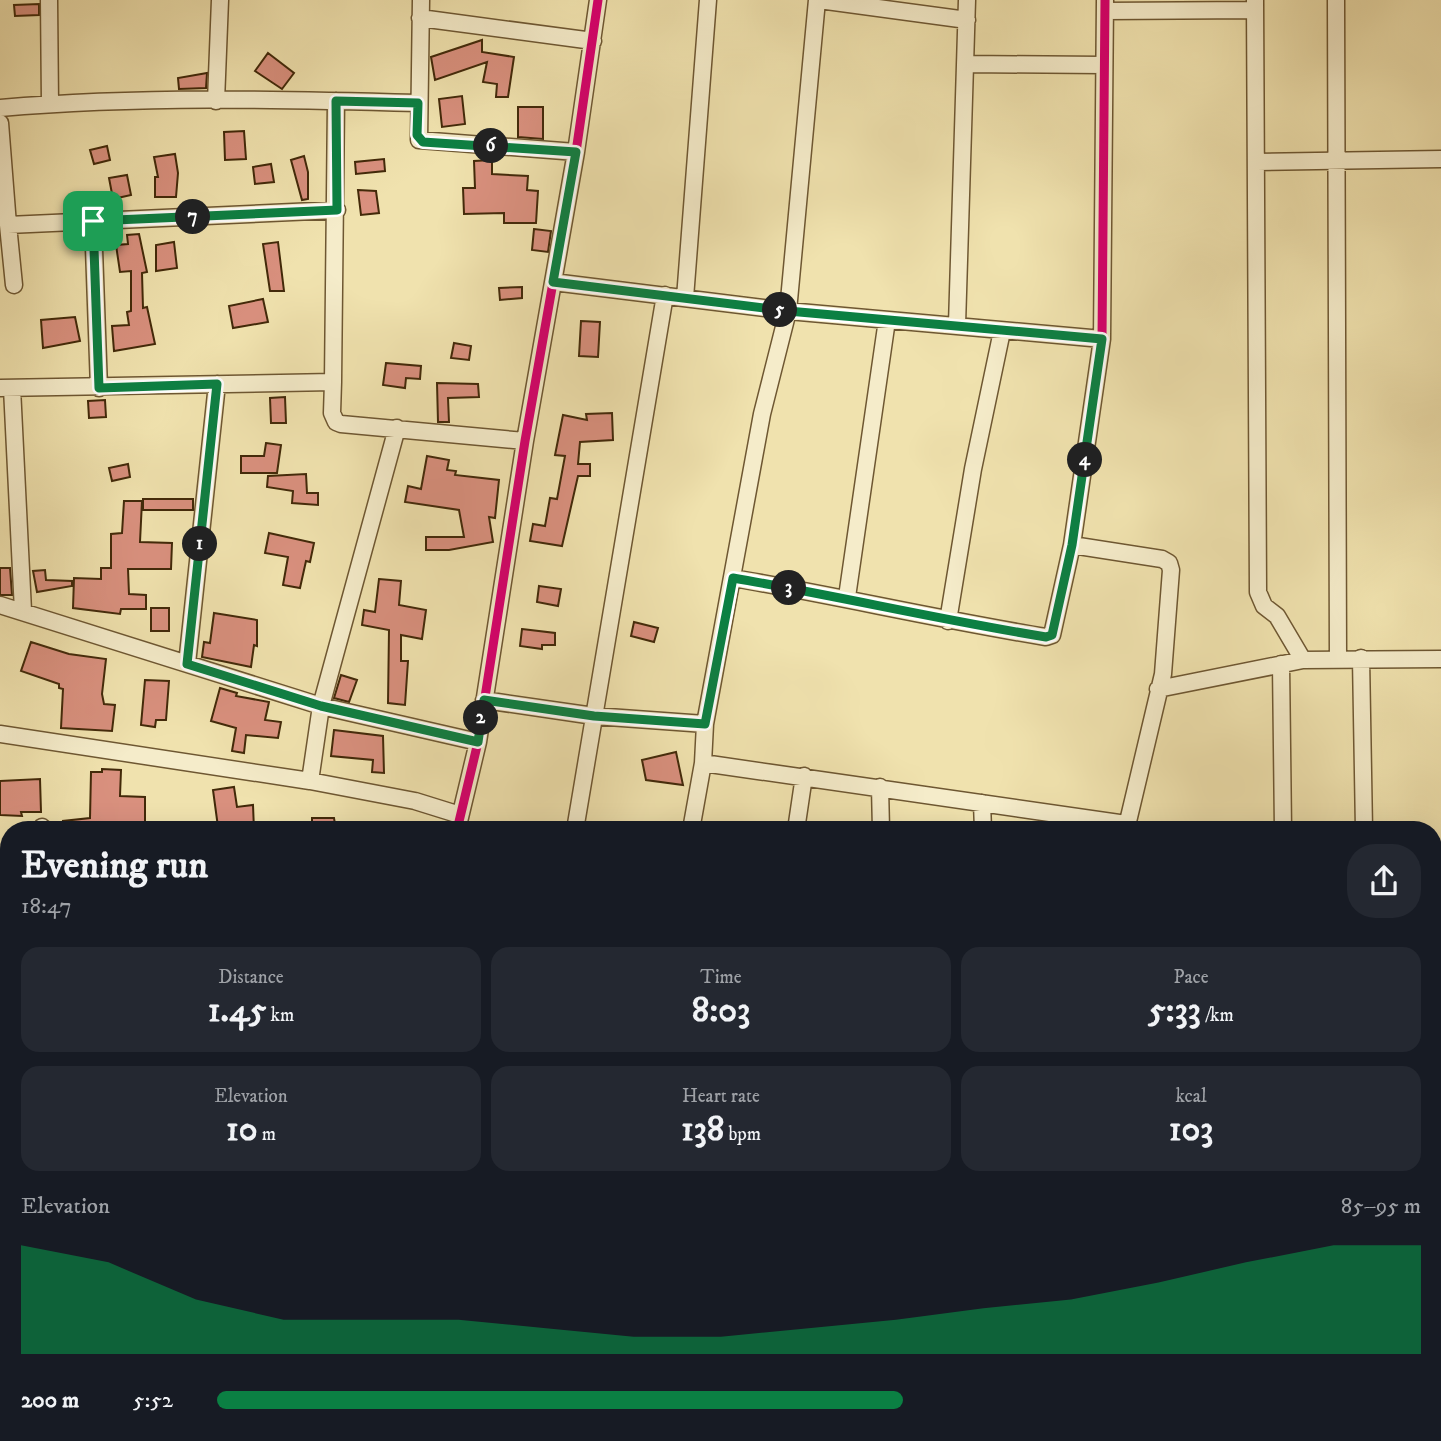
<!DOCTYPE html>
<html lang="en">
<head>
<meta charset="utf-8">
<style>
	:root { --surface:#171b24; --page:#242831; --text:#f1f3f6; --muted:#9ea1a6; --accent:#0b8043 }
	body { margin:0; font-family:"IM FELL DW Pica",serif; background:var(--page); color:var(--text); height:100vh; display:flex; flex-direction:column; font-size:26px; white-space:nowrap }
	* { box-sizing:border-box; margin:0 }
	p { font-size:23px; color:var(--muted) }
	.icon { flex:none; width:38px; height:38px; fill:none; stroke:currentColor; stroke-width:2; stroke-linecap:round; stroke-linejoin:round }
	.map { position:relative; flex:1; overflow:hidden }
	.drawer { position:absolute; left:0px; top:821px; width:1442px; height:621px; display:flex; flex-direction:column; background:var(--surface); border-radius:28px 28px 0 0; box-shadow:0 7px 28px #0002 }
	.drawer>* { flex:none }
	.pin { position:absolute; display:grid; place-items:center; width:60px; height:60px; color:#fff; margin:-30px; border-radius:14px; box-shadow:0 4px 10px #0006 }
	.km { position:absolute; width:35px; height:35px; margin:-18px; border-radius:50%; background:#222; color:#fff; font-size:19px; line-height:35px; text-align:center }
	.round { display:grid; place-items:center; flex:none; width:74px; height:74px; border-radius:28px; background:var(--page) }
	.overview { display:flex; align-items:center; justify-content:space-between; height:119px; padding:0 21px }
	h1 { font-size:38px; font-weight:700; line-height:52px }
	.stats { display:grid; grid-template-columns:repeat(3,1fr); gap:10px; height:119px; padding:7px 21px }
	.stats div { display:grid; align-content:center; border-radius:18px; background:var(--page); text-align:center }
	.stats b { font-size:35px; font-weight:700 }
	.stats small { font-size:19px; font-weight:400 }
	.stats p { font-size:19px }
	.chart { height:196px; padding:14px 21px }
	.chart p { display:flex; justify-content:space-between }
	.chart svg { width:100%; height:126px; margin-top:7px; fill:var(--accent); opacity:.7 }
	ul { padding:0 21px; list-style:none; font-size:23px }
	li { display:grid; grid-template-columns:112px 84px 1fr; align-items:center; height:52px }
	li i { height:18px; border-radius:9px; background:var(--accent) }
	.map>svg:first-child { display:block }
</style>
</head>
<body>
<div class="map">
<svg width="1441" height="1441" viewBox="0 0 1441 1441">
	<rect width="100%" height="100%" fill="#f0e2ae"/>
	<filter id="stains"><feTurbulence type="fractalNoise" baseFrequency=".00286" numOctaves="4"/><feColorMatrix values="0 0 0 0 .2 0 0 0 0 .09 0 0 0 0 .02 0 0 0 .5 -.17"/></filter>
	<radialGradient id="worn" r=".72"><stop offset=".6" stop-color="#630" stop-opacity="0"/><stop offset="1" stop-color="#630" stop-opacity=".3"/></radialGradient>
	<path fill="#d9907e" stroke="#422909" stroke-width="2" d="M39 4V15L15 16 14 5Z
		M482 40V52L514 57 508 97H496L497 84 483 82 487 62 435 80 431 57Z
		M268 53 294 73 282 89 255 71Z
		M207 73 206 88 179 89 178 78Z
		M462 96 465 124 442 127 439 99Z
		M518 107H543V139L518 137Z
		M244 131 246 159 225 160 224 132Z
		M107 146 110 160 94 164 90 150Z
		M175 154 178 173 176 197H155V177H158L154 157Z
		M304 156 308 172V199L302 200 291 160Z
		M384 159 385 171 356 174 355 162Z
		M492 160V174L528 176 527 190 538 191 536 223H504V213L464 214 463 188H475L474 161Z
		M271 164 274 182 255 184 253 167Z
		M127 175 131 195 113 199 109 178Z
		M358 190 376 191 379 213 361 215Z
		M534 229 551 231 548 252 532 250Z
		M139 234 147 272 142 273 143 308 147 307 155 344 114 351 112 326 129 325 127 312 131 311V271L120 272 116 245 128 244 127 235Z
		M174 242 177 268 156 271V245Z
		M278 242 284 291H270L263 244Z
		M522 287V298L500 300 499 288Z
		M263 299 268 322 233 328 229 306Z
		M75 317 80 341 43 348 41 320Z
		M581 321 600 322 598 357 579 356Z
		M454 343 471 346 469 360 451 358Z
		M386 363 421 366 420 379 406 378 405 388 383 385Z
		M437 383 478 384 479 397 448 398 449 422H438Z
		M285 397 286 423H271L270 398Z
		M105 400 106 417 89 418 88 401Z
		M612 413 613 440 580 442 578 464H590V476H578L562 546 530 541 533 524 545 526 550 498 557 499 565 456 555 455 563 415 587 420 586 414Z
		M266 443 281 445 277 473H241V456H264Z
		M427 456 449 460 447 470 456 471 455 475 499 480 495 518 489 517 493 542 449 550H426V537H464L459 510 405 502 408 486 421 489Z
		M128 464 130 477 112 481 109 468Z
		M306 474 307 493H318V505L292 503 293 491 267 487 268 476Z
		M143 499H193V510H143Z
		M124 501H142L140 542 172 543 171 569H128L129 594 146 595V609H121L120 614 73 608 74 578 101 579V568H111V534L122 533Z
		M269 533 314 543 310 562 306 561 300 588 283 585 288 557 265 553Z
		M0 568H10L12 595H0Z
		M45 570 46 580 72 581V586L37 592 33 571Z
		M379 579 401 581 399 605 426 610 422 639 401 635V661H408L405 705 388 703 389 630 362 625 364 610 375 612Z
		M539 586 561 589 558 606 537 602Z
		M151 608H169V631H151Z
		M214 613 257 620V646L254 645 251 667 202 657 204 642 210 643Z
		M634 622 658 628 654 642 631 636Z
		M522 629 555 633V645H542V649L520 646Z
		M31 642 69 654 106 659 102 694 104 704 115 705 112 731 61 728 63 689 59 688V684L21 671Z
		M341 675 357 680 349 702 334 698Z
		M145 680 169 681 166 720H156L155 727 141 725Z
		M220 688 237 693 236 696 269 702 265 720 281 722 278 738 246 735 244 753 232 751 236 728 211 721Z
		M334 730 383 736 384 773 372 772 373 760 331 756Z
		M676 752 683 785 646 780 642 760Z
		M102 769 121 770 120 796 145 797V830H64L63 821 90 818 91 772H102Z
		M40 779 41 812H21L22 816 0 815V781Z
		M234 787 237 807 253 805 254 830H240L239 824 218 827 213 790Z
		M312 818H334L336 830H312Z"/>
	<g fill="none" stroke-linecap="round" stroke-linejoin="round">
		<defs>
			<path id="street" d="M49 0 50 104
				M421 0 419 140 576 152
				M819 0 967 20
				M1255 0 1258 592 1264 606 1277 616 1303 660
				M1336 0 1338 659
				M1105 11 1255 10
				M420 18 593 41
				M965 64 1103 65
				M216 101 220 0
				M0 108C138 96 279 99 418 103
				M0 123 8 225 337 210
				M1257 162 1441 159
				M93 221 99 388
				M8 225 14 285
				M553 282 788 311 1102 339
				M685 298 708 0
				M957 325 967 0
				M333 382 332 413 336 422 341 424 525 441
				M0 388 333 382 336 101
				M12 388 23 611
				M1072 545 1162 559 1169 563 1171 570 1163 674 1126 830
				M733 578C838 596 941 620 1046 637L1052 635 1072 545 1102 339 1105 0
				M847 597 887 320
				M0 605 321 706 478 742
				M948 621 973 469 1002 331
				M1361 658 1364 830
				M187 664 217 384
				M1281 664 1283 830
				M1158 689 1303 660 1441 659
				M484 700 594 716 705 724
				M0 734 310 781 415 801 460 815
				M703 763 1126 824
				M310 781 321 706 397 428
				M880 787 881 830
				M982 803 983 830
				M42 827 43 830
				M457 830 478 742 525 441 576 152 598 0
				M575 830 665 295
				M691 830 703 763 705 724 762 414 788 311 817 0
				M796 830 804 776
				M0 1004 9 1005
				M1433 1015H1441
				M0 1109 9 1037
				M1433 1215 1441 1218
				M0 1280H9
				M1433 1355 1441 1272
				M1433 1400 1441 1401
				M170 1433V1441
				M343 1433 348 1441
				M72 1441 73 1433
				M267 1441 268 1433
				M426 1441 428 1433
				M555 1441 556 1433
				M647 1441 648 1433
				M828 1441 829 1433
				M938 1441 939 1433
				M1050 1441 1051 1433
				M1290 1441V1433
				M1425 1441 1426 1433"/>
		</defs>
		<use href="#street" stroke="#6e5732" stroke-width="19"/>
		<use href="#street" stroke="#f5ecca" stroke-width="16"/>
		<defs>
			<path id="cycleway" d="M733 578C838 596 941 620 1046 637L1052 635 1072 545 1102 339 1105 0
				M457 830 478 742 525 441 576 152 598 0"/>
		</defs>
		<use href="#cycleway" stroke="#f5ecca" stroke-width="13"/>
		<use href="#cycleway" stroke="#d6006c" stroke-width="9"/>
	</g>
	<g fill="none" stroke-linecap="round" stroke-linejoin="round">
		<defs>
			<path id="route" d="M336 101 418 103 417 135 423 142 576 152 553 282 788 311 1102 339 1072 545 1052 635 1046 637C941 620 838 596 733 578L705 724 594 716 484 700 478 742 321 706 187 664 217 384 99 388 93 221 337 210Z"/>
		</defs>
		<use href="#route" stroke="#fff" stroke-width="14"/>
		<use href="#route" stroke="#0b8043" stroke-width="9"/>
	</g>
	<rect width="100%" height="100%" filter="url(#stains)"/>
	<rect width="100%" height="100%" fill="url(#worn)"/>
</svg>
<div class="pin" style="left:93px;top:221px;background:#1e9e55"><svg class="icon" aria-label="arrive" viewBox="0 0 24 24"><path d="M6 21V4h12l-3 4 3 4H6"/></svg></div>
<b class="km" style="left:200px;top:544px">1</b>
<b class="km" style="left:481px;top:718px">2</b>
<b class="km" style="left:789px;top:588px">3</b>
<b class="km" style="left:1085px;top:460px">4</b>
<b class="km" style="left:780px;top:310px">5</b>
<b class="km" style="left:491px;top:146px">6</b>
<b class="km" style="left:193px;top:217px">7</b>
<section class="drawer">
<div class="overview"><div><h1>Evening run</h1><p>18:47</p></div><a class="round"><svg class="icon" aria-label="share" viewBox="0 0 24 24"><path d="M12 15V3M7 8l5-5 5 5M5 13v7h14v-7"/></svg></a></div>
<div class="stats">
<div><p>Distance</p><b>1.45<small> km</small></b></div>
<div><p>Time</p><b>8:03</b></div>
<div><p>Pace</p><b>5:33<small> /km</small></b></div>
</div>
<div class="stats">
<div><p>Elevation</p><b>10<small> m</small></b></div>
<div><p>Heart rate</p><b>138<small> bpm</small></b></div>
<div><p>kcal</p><b>103</b></div>
</div>
<div class="chart"><p><span>Elevation</span>85–95 m</p>
<svg viewBox="0 0 160 44" preserveAspectRatio="none"><path d="M0 44V6L10 12L20 25L30 32L40 32L50 32L60 35L70 38L80 38L90 35L100 32L110 28L120 25L130 19L140 12L150 6L160 6V44z"/></svg>
</div>
<ul>
<li><b>200 m</b>5:52<i style="width:57%"></i></li>
</ul>
</section>
</div>
</body>
</html>
